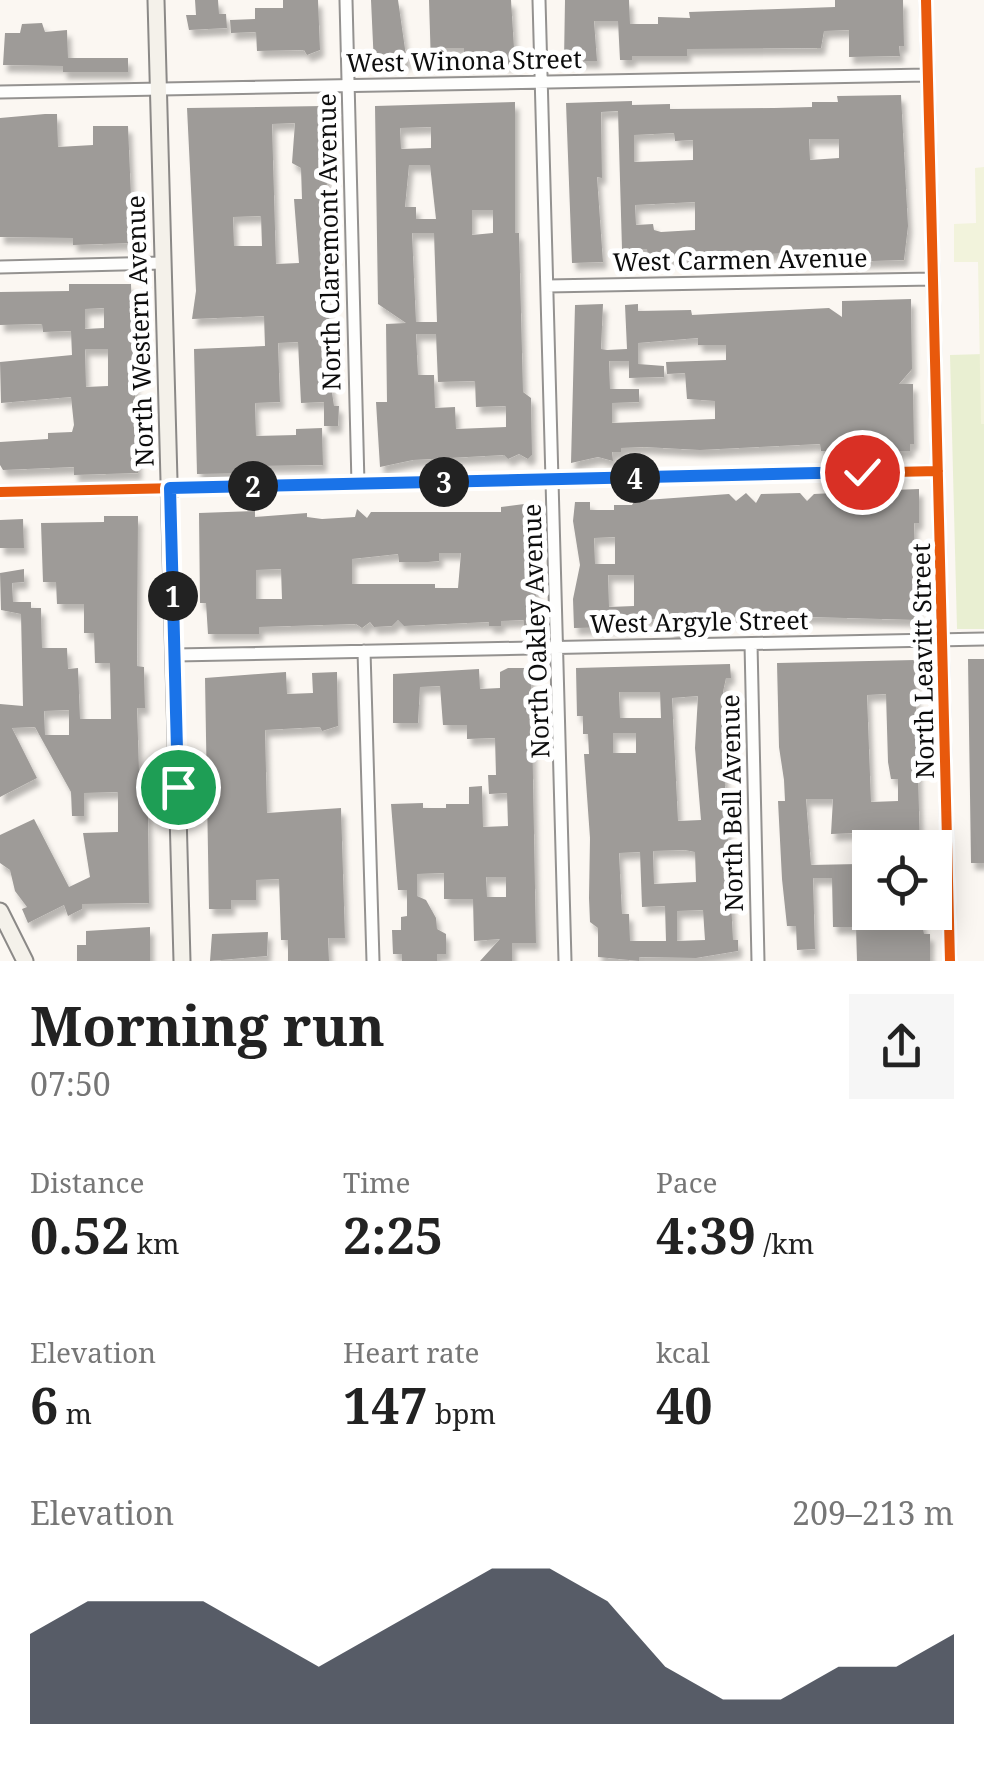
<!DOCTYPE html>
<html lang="en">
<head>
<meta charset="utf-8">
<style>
	:root { --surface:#fff; --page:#f6f6f6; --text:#222; --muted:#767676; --accent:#111827 }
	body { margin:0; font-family:"Noto Serif",serif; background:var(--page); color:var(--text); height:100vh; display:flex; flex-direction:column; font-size:38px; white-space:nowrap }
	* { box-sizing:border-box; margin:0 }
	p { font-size:32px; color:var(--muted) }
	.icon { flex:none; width:55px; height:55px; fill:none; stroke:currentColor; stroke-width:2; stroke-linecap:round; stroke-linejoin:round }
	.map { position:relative; height:961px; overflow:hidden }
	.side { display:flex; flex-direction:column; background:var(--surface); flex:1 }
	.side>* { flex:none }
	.tools { position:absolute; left:852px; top:830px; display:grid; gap:20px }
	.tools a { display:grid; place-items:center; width:100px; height:100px; border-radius:0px; background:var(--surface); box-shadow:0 5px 25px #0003; font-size:50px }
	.pin { position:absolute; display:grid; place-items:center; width:85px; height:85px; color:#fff; margin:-42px; border:5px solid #fff; border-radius:50%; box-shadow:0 2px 10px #0007 }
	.km { position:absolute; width:50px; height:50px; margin:-25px; border-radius:50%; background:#222; color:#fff; font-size:28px; line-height:50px; text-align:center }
	.round { display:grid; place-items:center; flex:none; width:105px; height:105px; border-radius:0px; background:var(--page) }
	.overview { display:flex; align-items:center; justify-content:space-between; height:170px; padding:0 30px }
	h1 { font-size:55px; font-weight:700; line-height:75px }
	.figures { display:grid; grid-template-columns:repeat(3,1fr); gap:15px; height:170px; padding:10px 30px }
	.figures div { display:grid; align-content:center }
	.figures b { font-size:50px; font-weight:700 }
	.figures small { font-size:28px; font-weight:400 }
	.figures p { font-size:28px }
	.chart { height:280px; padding:20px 30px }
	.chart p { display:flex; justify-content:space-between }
	.chart svg { width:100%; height:180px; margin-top:10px; fill:var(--accent); opacity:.7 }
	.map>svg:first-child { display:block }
</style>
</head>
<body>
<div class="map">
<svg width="984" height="961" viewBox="0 0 984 961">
	<defs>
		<filter id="shadow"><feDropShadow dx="4" dy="7" stdDeviation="2.5" flood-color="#0004"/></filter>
	</defs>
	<rect width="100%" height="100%" fill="#fbf7f2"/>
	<path fill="#e9efd2" d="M984 354V629H957L950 355Z"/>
	<path fill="#f2f3dc" d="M984 167V424H981L978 262H954V224L976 223 975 168Z"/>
	<path fill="#9e9b98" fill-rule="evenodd" filter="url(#shadow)" d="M195 0H218L219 14H226L227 28 189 30 186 15H196Z
		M283 0H318L320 50 307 55 304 50 257 51 256 32 231 33 230 20 255 19V8H283Z
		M371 0H398L407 63 374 65Z
		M429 0H511L515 64H468L464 62V48H444L443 65H431Z
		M565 0H629L630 24H658V17L690 18 689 12 835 7V0H903L904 46H899L900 56 849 57V30L824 31 821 48 687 49V56H632V60H620L618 21H594L597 61H564Z
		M42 23 45 32 67 30 68 58H128V72H63V66L3 65 5 33H20L22 24Z
		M901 95 908 226 904 260 841 262V252H815L648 259 647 249H622L618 111 601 112 602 178 597 177 603 262 572 263 566 103 632 101V105L670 104V109L774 108 812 107V102H838L837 96ZM674 133 675 141 693 140V160L634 162V135ZM809 139H839V158L810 160ZM695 202V230L661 232 654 230 653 224 636 225 635 205Z
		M515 102V233H519L523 392 531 398 532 455 528 459 519 454 508 459 504 455 413 460 380 467 376 402H387L386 324 406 323 378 304 375 106ZM431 127V148L401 149 400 128ZM409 165H430L436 219H416V207H405ZM472 210H493V233L472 235ZM412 233H434L437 322H416ZM416 334H436L438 382 475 381 476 407 506 406V427L456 429 455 407 435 408 434 375H418Z
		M324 106 330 273H326V303L332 330 329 373 334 406H339L338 426H324V402L301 403 298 342 278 343 280 402 255 403 256 436 296 435V429L322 428 323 465 257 466V473L197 474 194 349 265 346 264 316 192 319 196 291 187 108ZM295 123 292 163 301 168 302 199H294L299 263 276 264 272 124ZM261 216 262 246H234L233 217Z
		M45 114H57L58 147 93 145V126H128L133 243 73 245V238L0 237V118Z
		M69 284H131L138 473 74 475V467L3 470 0 465V442L48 439V433L72 432 74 425 71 397 1 403 0 362 72 355 71 331 43 332 42 324 0 325V292L69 291ZM104 308V328L85 329V309ZM85 349H108V386L86 387Z
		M911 299 912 369 899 384H913L914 444H910V451H821L820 444 700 450 644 447 621 448V452H612L613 461 598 457 571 463 575 305 603 304 601 349 607 350 627 349 625 305 638 304V311L691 310 692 315 829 308 842 317V301ZM698 338V345H726V360L666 362 667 374 685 373 687 399 715 401V419L612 423V403L639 402V389H610L609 361H629V378L664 377V366L638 364V343Z
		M919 489V523H914L917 620 810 617 774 622 753 617 742 622 734 617 705 625 704 618 679 623V636H670V619L626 620V627L574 628 573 599 580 565 573 521 575 502H590V510H614V505H632L639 493 646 500 729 494 736 501 746 493 756 503 761 494 800 493 807 501 814 494 853 492 867 507V491ZM615 537V564H595L594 538ZM608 575H634V606L609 607Z
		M532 503 537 625 524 626V620L501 621V626H489V622L404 626 398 620 392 626 374 627 370 622 362 628 356 624 259 627V634H208L206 603H200L199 513 255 511V517L307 513V517L322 519 355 517 357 509 367 518 371 512H501V507ZM439 553H461L458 588H435V584H352V559L398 554 399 562H428L439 561ZM281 569 282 599H256V570Z
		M104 516H138L137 666 144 667 145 708H137L140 802H145L148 817 149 903 82 904V909L68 916 64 905 28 923 22 909 27 907 15 891 10 870 0 863V835L34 819 69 887 90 877 83 833 118 832V792L84 793V816H72L71 792 35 727 12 728 37 778 0 797V704L23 706 21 614 1 610 0 573 24 569V582L12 583 13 602H31V608H41L42 648H67L68 669 78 668 80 719H111L110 663H95L94 633H84V604H57L56 582H43L41 523 104 522ZM69 710V735H45L44 711Z
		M23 519 24 548H0V520Z
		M968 659H984V863H971Z
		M915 660 920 848H900L896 831 871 832 870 912H920L924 934H930V961H857L856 927H833L832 878H813L815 949 797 950 796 926H787L782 879 778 801H785L784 780 779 747 777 663ZM886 694 888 762 891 779H898V801L871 802 867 695ZM806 799H833L831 834 856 833 858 864 811 865Z
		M730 664 731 678H726L723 692 724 766 733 940H738V951L696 958 639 957V961L598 957V928L590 922 589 898 590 838 584 754H589L588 734H583V716H577L576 668ZM619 692H660L661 718H620ZM698 696 695 748 701 820 678 821 672 698ZM613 733H636V753H613ZM685 850 695 852 696 882 654 884 653 851ZM640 852 642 907 665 906 666 941H630L629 914H622L619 853ZM703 910 705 940 677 941V911Z
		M508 668H531L536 943H512V961H480L500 939 474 941 473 899H444V873L417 874V896L426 900 436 918 437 929 446 934V954H437V961H402V954H393L392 930H401V917L407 916V890H398L391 804 423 803V808H446V804H469V787L482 786 483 827 508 826 507 793 489 794 488 775H496L495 738 467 739V725H443L440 686 420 687 418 723H393V674L479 669 480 689 500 688V672ZM486 877H506V897H487Z
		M286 672 287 694 313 693 312 673 337 672 338 726 322 731 320 727 265 730 267 813 341 808 345 938H328L329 961H288V940H281L279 879 256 880V900H231V909H209L205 678Z
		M150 927V961H77V945H86V931Z
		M268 932 267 956 210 961 212 934Z"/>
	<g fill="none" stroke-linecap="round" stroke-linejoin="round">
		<defs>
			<path id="minor" d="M346 0 358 484
				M539 0 565 961
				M926 0 950 961
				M0 92 928 75
				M0 267 163 263
				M547 286 933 279
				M0 492 938 471
				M751 644 758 961
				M364 651 373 961
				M175 655 984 639"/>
			<path id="secondary" d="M156 0 182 961
				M0 911 25 961"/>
		</defs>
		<use href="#minor" stroke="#949290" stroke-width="15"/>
		<use href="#secondary" stroke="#8b8987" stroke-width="19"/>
		<use href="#minor" stroke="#fefefd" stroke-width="11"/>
		<use href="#secondary" stroke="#f4f1ea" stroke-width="15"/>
		<defs>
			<path id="cycleway" d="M926 0 950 961
				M0 492 938 471"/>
		</defs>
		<use href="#cycleway" stroke="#fff" stroke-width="16"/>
		<use href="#cycleway" stroke="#e8590c" stroke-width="10"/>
	</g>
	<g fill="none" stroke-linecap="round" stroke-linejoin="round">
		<defs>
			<path id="route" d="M178 787 170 488 862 472"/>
		</defs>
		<use href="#route" stroke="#fff" stroke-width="20"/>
		<use href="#route" stroke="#1a73e8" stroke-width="12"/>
	</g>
	<g text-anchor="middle" stroke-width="10" stroke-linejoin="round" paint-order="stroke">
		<g font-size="25" fill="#0d0d0d" stroke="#fff">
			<text transform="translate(464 61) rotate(-1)" y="9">West Winona Street</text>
			<text transform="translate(329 242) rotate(-91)" y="9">North Claremont Avenue</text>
			<text transform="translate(740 260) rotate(-1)" y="9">West Carmen Avenue</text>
			<text transform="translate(140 331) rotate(-92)" y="9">North Western Avenue</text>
			<text transform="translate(699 622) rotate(-1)" y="9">West Argyle Street</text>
			<text transform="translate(536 631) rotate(-92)" y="9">North Oakley Avenue</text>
			<text transform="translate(923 661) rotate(-91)" y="9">North Leavitt Street</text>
			<text transform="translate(732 803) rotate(-91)" y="9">North Bell Avenue</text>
		</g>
	</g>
</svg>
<div class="tools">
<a><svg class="icon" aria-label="locate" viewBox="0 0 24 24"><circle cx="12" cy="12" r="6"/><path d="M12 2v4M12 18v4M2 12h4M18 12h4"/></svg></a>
</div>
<div class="pin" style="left:178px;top:787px;background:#1e9e55"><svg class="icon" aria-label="arrive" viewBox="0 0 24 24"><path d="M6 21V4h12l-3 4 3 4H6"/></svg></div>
<div class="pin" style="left:862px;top:472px;background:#d93025"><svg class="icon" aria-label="check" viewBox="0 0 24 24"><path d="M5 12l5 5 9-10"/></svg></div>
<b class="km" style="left:173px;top:596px">1</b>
<b class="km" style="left:253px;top:486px">2</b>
<b class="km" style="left:444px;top:482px">3</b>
<b class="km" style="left:635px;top:478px">4</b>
</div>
<section class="side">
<div class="overview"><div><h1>Morning run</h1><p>07:50</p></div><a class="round"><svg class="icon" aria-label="share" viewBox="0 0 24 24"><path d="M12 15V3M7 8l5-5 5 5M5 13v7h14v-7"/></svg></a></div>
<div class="figures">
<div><p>Distance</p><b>0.52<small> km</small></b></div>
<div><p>Time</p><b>2:25</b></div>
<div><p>Pace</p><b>4:39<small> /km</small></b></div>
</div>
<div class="figures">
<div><p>Elevation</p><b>6<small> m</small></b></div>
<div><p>Heart rate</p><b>147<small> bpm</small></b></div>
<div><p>kcal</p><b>40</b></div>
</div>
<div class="chart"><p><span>Elevation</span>209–213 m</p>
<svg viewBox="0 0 160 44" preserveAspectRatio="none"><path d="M0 44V22L10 14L20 14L30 14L40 22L50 30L60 22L70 14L80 6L90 6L100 14L110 30L120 38L130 38L140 30L150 30L160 22V44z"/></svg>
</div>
</section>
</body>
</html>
